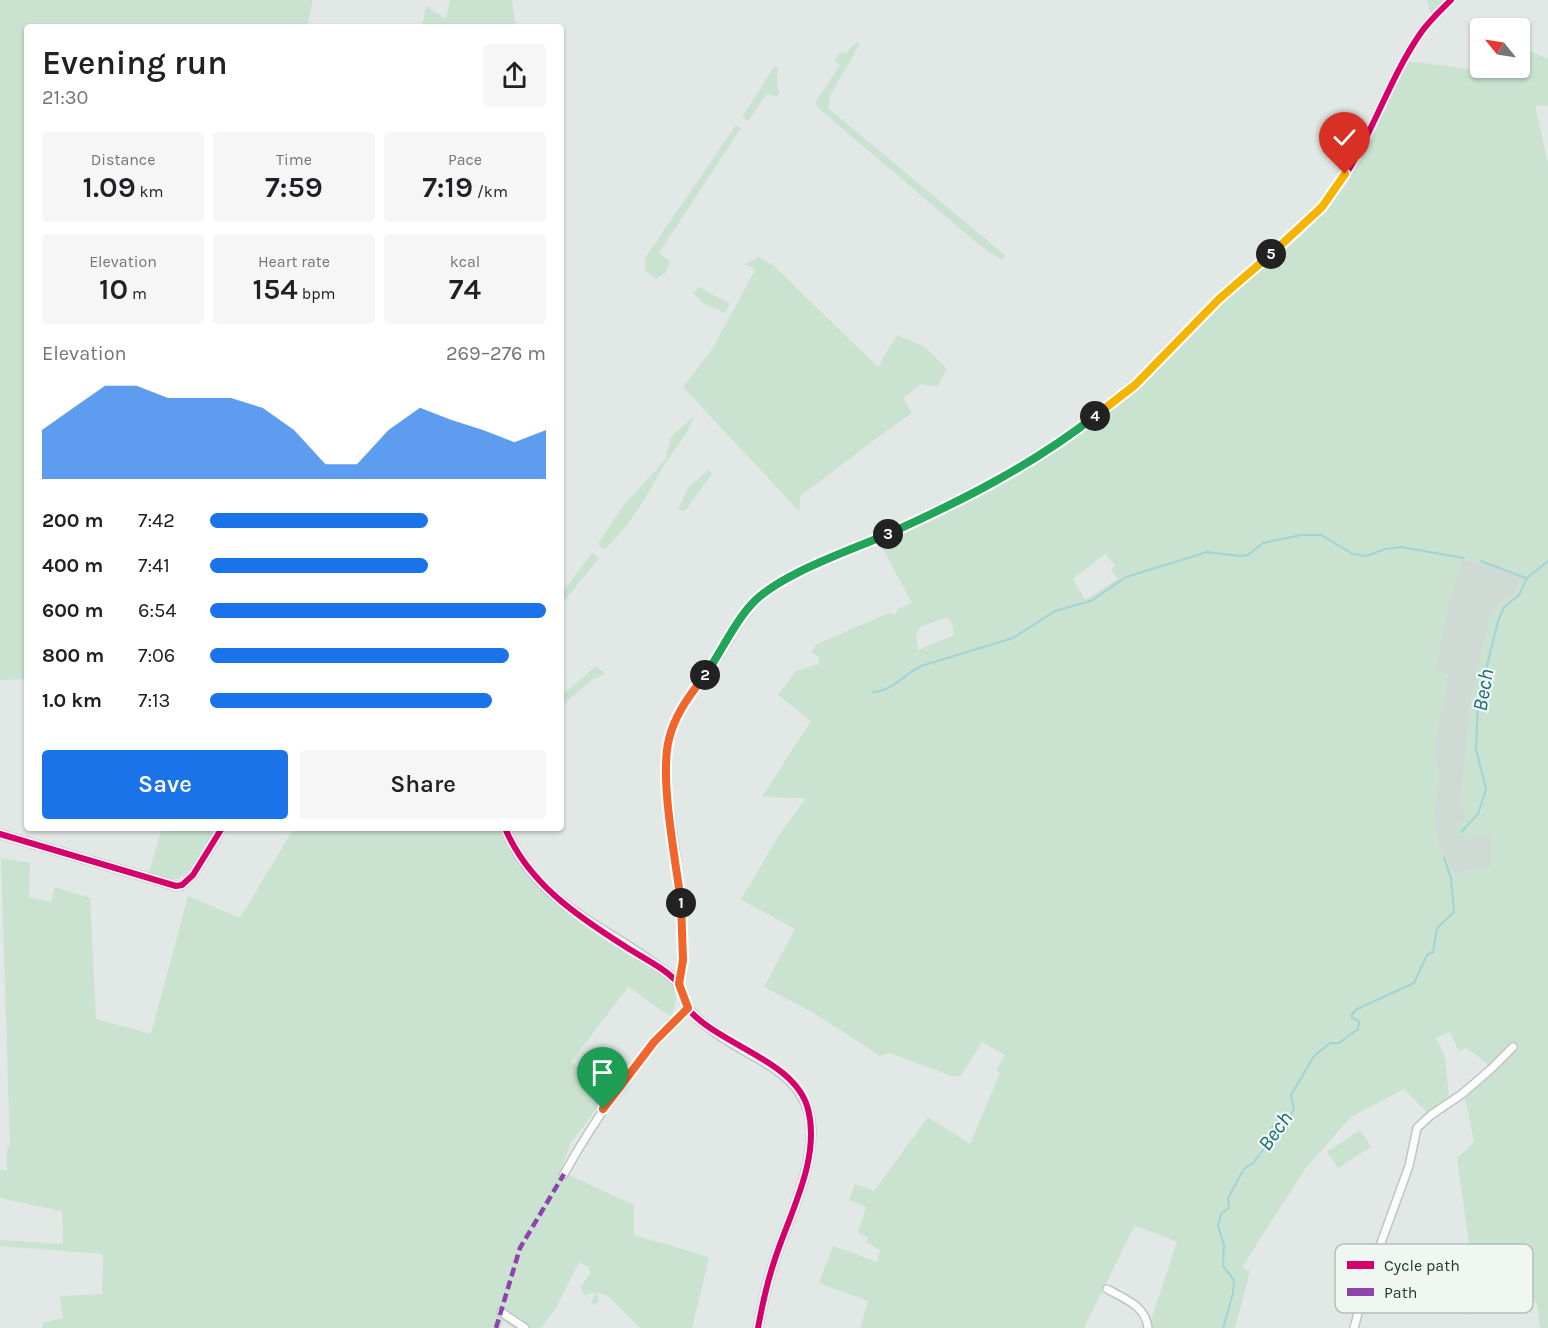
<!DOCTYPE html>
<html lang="en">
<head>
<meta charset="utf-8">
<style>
	:root { --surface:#fff; --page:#f6f6f6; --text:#202124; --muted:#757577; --accent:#1a73e8 }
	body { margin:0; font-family:Karla,sans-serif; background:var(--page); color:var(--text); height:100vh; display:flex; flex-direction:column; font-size:22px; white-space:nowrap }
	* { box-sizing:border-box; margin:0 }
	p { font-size:20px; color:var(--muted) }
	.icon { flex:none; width:33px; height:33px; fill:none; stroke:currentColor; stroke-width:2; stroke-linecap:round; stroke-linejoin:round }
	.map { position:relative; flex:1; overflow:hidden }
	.side { position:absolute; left:24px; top:24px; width:540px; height:807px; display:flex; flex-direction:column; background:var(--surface); border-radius:6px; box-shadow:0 2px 4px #0004 }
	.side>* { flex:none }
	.needle { width:39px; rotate:300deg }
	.controls { position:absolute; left:1470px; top:18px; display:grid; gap:12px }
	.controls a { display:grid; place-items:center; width:60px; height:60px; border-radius:6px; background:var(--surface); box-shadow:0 2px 4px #0004; font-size:30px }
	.pin { position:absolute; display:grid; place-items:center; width:51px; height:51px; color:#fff; margin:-62px -26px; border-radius:50% 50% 50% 0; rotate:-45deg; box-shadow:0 0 6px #0007 }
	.pin .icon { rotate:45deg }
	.km { position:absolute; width:30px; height:30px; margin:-15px; border-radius:50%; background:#222; color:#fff; font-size:16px; line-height:30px; text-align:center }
	.round { display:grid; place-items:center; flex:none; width:63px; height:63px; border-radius:6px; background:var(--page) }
	.headline { display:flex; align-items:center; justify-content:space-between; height:102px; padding:0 18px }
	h1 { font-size:33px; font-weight:600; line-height:45px }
	.metrics { display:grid; grid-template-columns:repeat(3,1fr); gap:9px; height:102px; padding:6px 18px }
	.metrics div { display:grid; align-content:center; border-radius:6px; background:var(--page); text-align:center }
	.metrics b { font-size:30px; font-weight:600 }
	.metrics small { font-size:16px; font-weight:400 }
	.metrics p { font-size:16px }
	.chart { height:168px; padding:12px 18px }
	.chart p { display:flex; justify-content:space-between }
	.chart svg { width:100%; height:108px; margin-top:6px; fill:var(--accent); opacity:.7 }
	.primary-button { display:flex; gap:12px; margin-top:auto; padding:12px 18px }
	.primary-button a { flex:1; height:69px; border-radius:6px; background:var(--accent); color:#fff; font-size:24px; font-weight:600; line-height:69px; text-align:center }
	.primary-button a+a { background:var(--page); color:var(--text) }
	ul { padding:0 18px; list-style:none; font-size:20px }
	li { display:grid; grid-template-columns:96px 72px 1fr; align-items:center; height:45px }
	li i { height:15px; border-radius:8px; background:var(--accent) }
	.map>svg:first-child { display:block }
</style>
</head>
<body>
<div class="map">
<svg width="1548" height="1328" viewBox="0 0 1548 1328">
	<rect width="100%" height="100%" fill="#e2e8e5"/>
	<path fill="#cfdad5" d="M1462 559 1492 565 1524 577 1515 593 1503 600 1490 617 1471 700 1461 802 1475 835 1492 834 1491 866 1455 874 1438 845 1434 812 1439 776 1433 753 1448 675 1435 670 1449 602Z"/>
	<path fill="#cae2d0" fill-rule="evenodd" d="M0 0H313L307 27H27V679L0 680Z
		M450 0H512L516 27H422L426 6 446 19Z
		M1427 0H1457L1423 34 1409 62C1442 63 1474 73 1508 72 1513 72 1514 68 1520 68V63L1529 51 1548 59V106L1535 105 1548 164V1328H1540L1537 1302 1465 1314 1453 1261 1471 1258 1457 1158 1474 1142 1465 1097C1494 1073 1502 1072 1466 1048L1459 1051 1450 1032 1436 1038 1445 1056 1449 1098 1427 1113 1404 1089 1351 1117 1305 1169 1242 1267 1250 1271 1235 1328H1152V1317L1177 1242 1135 1225 1084 1328H860L868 1301 819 1283 833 1246 877 1262 880 1250 866 1242 868 1237 858 1233 866 1207 849 1200 855 1184 874 1191 928 1117 970 1144 1000 1073 996 1071 1005 1055 982 1042 961 1076H951L890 1053 880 1056 814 1013 764 987 795 929 741 900 777 838 806 798 762 797 811 721 778 695 796 671 819 664V657L811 652 817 644 889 613 895 615 898 609 912 603 880 544C988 497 1086 435 1172 354L1167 346 1216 295 1318 206 1360 141 1410 42 1431 16ZM1105 554 1115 565 1111 570 1118 579 1085 600 1073 579ZM1462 559 1492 565 1524 577 1515 593 1503 600 1490 617 1471 700 1461 802 1465 815 1457 831 1468 842 1475 835H1492L1490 866 1455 874 1438 845 1434 812 1439 776 1433 753 1448 674 1435 669 1449 602ZM947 617 952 623 954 635 918 650 916 635 920 627Z
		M856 42 860 44 831 94 828 108 1005 255 1002 260 983 248 817 107 816 101 840 65 835 60 839 53H846Z
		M774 67H778L777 85 779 93 777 96 767 94 748 121 742 117Z
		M736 125 741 128 659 253 670 262 666 273 656 279 646 271 645 258Z
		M759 257 774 266 878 367 897 335 925 347 947 369 937 387 921 384 903 398 912 413C873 439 838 469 800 496L799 511 683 387 713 348 756 268 744 265Z
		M699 287 730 304 725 313 705 304 693 293Z
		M694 416C688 436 675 447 665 464 647 495 631 524 605 549L598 544 623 506 665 460 671 437Z
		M709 469 712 474 685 511 678 510 688 488Z
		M592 553 599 558 561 605V594Z
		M596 666 606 674 593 679 561 706V696Z
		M162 828H216C206 845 193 878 171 880 164 881 154 877 148 875Z
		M294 828H511C525 860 550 888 577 910 587 918 599 922 608 930 613 934 612 941 617 945 635 959 665 969 674 990 678 1000 675 1008 670 1016L628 987 571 1062 612 1088 571 1143 560 1171 634 1205V1235L709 1257 692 1328H640L608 1296 596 1292 599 1302 595 1305 591 1303 595 1292 584 1295 580 1287 591 1273 588 1267 579 1262 556 1308 541 1328H514L503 1321 501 1328H42V1323L63 1318 60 1296 102 1294 103 1254 0 1246V1240L63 1244 62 1211 0 1198V1170H7V1150L10 1145 1 858 30 863 29 897 51 902 55 887 90 898 96 1019 151 1034 188 896 240 918Z
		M1360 1130 1371 1147 1338 1168 1327 1152Z"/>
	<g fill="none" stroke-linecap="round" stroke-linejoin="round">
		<path stroke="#a1d3d7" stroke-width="2" d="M1481 561 1526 578
			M873 692C893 691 903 675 921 666L1013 638 1055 611 1091 601 1126 577 1207 552 1240 556 1248 555 1263 543 1301 535H1321L1353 554 1366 556 1385 549 1401 547 1464 558
			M1461 832 1478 814 1486 789 1476 749 1478 702 1498 621 1504 607 1519 595 1527 578 1548 561
			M1223 1328 1233 1293 1234 1280 1223 1266 1224 1245 1218 1226 1221 1214 1229 1208 1228 1198 1244 1169 1253 1163 1268 1144 1270 1130 1279 1119 1292 1114 1294 1109 1291 1095 1314 1056 1330 1043H1339L1358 1029 1359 1021 1352 1018V1014L1357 1009 1414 983 1427 955 1433 952 1437 928 1454 912 1451 878 1444 858"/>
		<defs>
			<path id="minor" d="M679 984C688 932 679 881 672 829 668 801 661 766 669 738 678 706 700 683 719 656 744 619 746 603 787 578 908 525 1034 473 1135 385 1165 358 1190 325 1220 298 1254 268 1292 241 1322 207 1366 157 1383 88 1420 34 1429 21 1440 11 1451 0
				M564 1174C598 1113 638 1057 688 1008
				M1107 1289C1125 1299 1146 1306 1148 1328
				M501 1312 525 1328
				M1354 1328 1366 1284 1409 1166 1417 1128 1431 1115 1462 1094 1491 1069 1513 1047"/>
			<path id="tertiary" d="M505 828C539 909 610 926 672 977 682 985 680 998 688 1008 695 1018 709 1028 719 1035 755 1060 808 1074 811 1127 813 1173 788 1219 774 1262 767 1283 762 1306 758 1328
				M0 834 176 886 182 885 193 875 222 828"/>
		</defs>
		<use href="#minor" stroke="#bfc5c2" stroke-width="10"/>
		<use href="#tertiary" stroke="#bfc5c2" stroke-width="11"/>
		<use href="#minor" stroke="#fbfcfb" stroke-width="7"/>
		<use href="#tertiary" stroke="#fbfcfb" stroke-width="8"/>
		<path stroke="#8e44ad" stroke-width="4.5" stroke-dasharray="9 4.5" stroke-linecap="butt" d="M496 1328 520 1248 564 1174"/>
		<defs>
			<path id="cycleway" d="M505 828C528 883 577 916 626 947 643 958 665 968 679 984
				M0 834 176 886 182 885 193 875 222 828
				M758 1328C762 1306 767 1283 774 1262 789 1214 821 1160 808 1109 795 1060 720 1046 688 1009 684 1003 679 991 679 984 678 976 682 969 683 961 684 944 683 924 682 907 678 849 651 774 676 719 687 695 705 676 719 655 744 618 746 603 787 578 908 525 1034 473 1135 385 1165 358 1190 325 1220 298 1254 268 1292 241 1322 207 1366 157 1383 88 1420 34 1429 21 1440 11 1451 0"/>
		</defs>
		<use href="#cycleway" stroke="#f0f7f3" stroke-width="10"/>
		<use href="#cycleway" stroke="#d6006c" stroke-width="6"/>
	</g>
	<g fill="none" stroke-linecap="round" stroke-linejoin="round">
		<defs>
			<path id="split-1" d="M603 1109 654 1042 688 1008 679 984 683 960 681 903"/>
			<path id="split-2" d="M681 903C676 861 659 778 669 739 675 714 690 695 705 675"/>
			<path id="split-3" d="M705 675C721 653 732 626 750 606 776 575 849 551 888 534"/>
			<path id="split-4" d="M888 534C959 502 1033 465 1095 416"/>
			<path id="split-5" d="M1095 416 1135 385 1219 299 1271 254"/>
			<path id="split-6" d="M1271 254 1322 207 1345 174"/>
		</defs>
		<use href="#split-1" stroke="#fff" stroke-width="12"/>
		<use href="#split-2" stroke="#fff" stroke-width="12"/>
		<use href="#split-3" stroke="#fff" stroke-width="12"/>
		<use href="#split-4" stroke="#fff" stroke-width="12"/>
		<use href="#split-5" stroke="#fff" stroke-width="12"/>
		<use href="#split-6" stroke="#fff" stroke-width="12"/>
		<use href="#split-1" stroke="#f0652b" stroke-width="8"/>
		<use href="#split-2" stroke="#f0652b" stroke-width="8"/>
		<use href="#split-3" stroke="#22a559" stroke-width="8"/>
		<use href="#split-4" stroke="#22a559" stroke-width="8"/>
		<use href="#split-5" stroke="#f5b400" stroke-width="8"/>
		<use href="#split-6" stroke="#f5b400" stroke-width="8"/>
	</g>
	<g text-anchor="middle" stroke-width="4.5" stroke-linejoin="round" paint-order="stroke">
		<g font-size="21" font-style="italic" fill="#196d77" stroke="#f0f7f3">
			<text transform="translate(1483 690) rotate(-80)" y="7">Bech</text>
			<text transform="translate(1275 1131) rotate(-54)" y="7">Bech</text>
		</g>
	</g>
	<rect x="1335" y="1244" width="198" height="69" rx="9" fill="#f0f7f3" stroke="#b2bfb9" stroke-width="1.5"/>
	<rect x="1347" y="1261" width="27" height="8" fill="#d6006c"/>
	<rect x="1347" y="1288" width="27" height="8" fill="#8e44ad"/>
	<g font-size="16" fill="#203b32">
		<text x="1384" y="1271">Cycle path</text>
		<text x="1384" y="1298">Path</text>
	</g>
</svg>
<div class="controls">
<a><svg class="needle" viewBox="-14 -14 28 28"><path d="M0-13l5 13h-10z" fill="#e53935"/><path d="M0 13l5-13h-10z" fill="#757577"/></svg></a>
</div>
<div class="pin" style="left:603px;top:1109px;background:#1e9e55"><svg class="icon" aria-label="arrive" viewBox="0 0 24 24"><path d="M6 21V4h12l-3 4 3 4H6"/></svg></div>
<div class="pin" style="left:1345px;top:174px;background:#d93025"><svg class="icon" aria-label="check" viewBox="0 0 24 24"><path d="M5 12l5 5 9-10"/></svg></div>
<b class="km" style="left:681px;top:903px">1</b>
<b class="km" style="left:705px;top:675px">2</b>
<b class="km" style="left:888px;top:534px">3</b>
<b class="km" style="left:1095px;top:416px">4</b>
<b class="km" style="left:1271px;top:254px">5</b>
<section class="side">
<div class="headline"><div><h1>Evening run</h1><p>21:30</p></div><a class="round"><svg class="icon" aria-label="share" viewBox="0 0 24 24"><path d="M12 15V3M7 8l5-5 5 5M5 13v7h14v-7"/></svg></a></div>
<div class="metrics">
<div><p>Distance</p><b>1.09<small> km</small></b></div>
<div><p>Time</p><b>7:59</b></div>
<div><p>Pace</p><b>7:19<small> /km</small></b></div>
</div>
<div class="metrics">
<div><p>Elevation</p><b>10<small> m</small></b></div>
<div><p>Heart rate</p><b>154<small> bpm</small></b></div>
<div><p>kcal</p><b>74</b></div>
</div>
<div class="chart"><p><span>Elevation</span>269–276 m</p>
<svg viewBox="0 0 160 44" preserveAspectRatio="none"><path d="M0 44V24L10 15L20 6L30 6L40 11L50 11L60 11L70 15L80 24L90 38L100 38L110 24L120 15L130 20L140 24L150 29L160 24V44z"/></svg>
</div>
<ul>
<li><b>200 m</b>7:42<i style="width:65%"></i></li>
<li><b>400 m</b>7:41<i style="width:65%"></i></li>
<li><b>600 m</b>6:54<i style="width:100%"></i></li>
<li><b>800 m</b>7:06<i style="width:89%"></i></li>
<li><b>1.0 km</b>7:13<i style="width:84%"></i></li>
</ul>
<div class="primary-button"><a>Save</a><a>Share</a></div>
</section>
</div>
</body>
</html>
